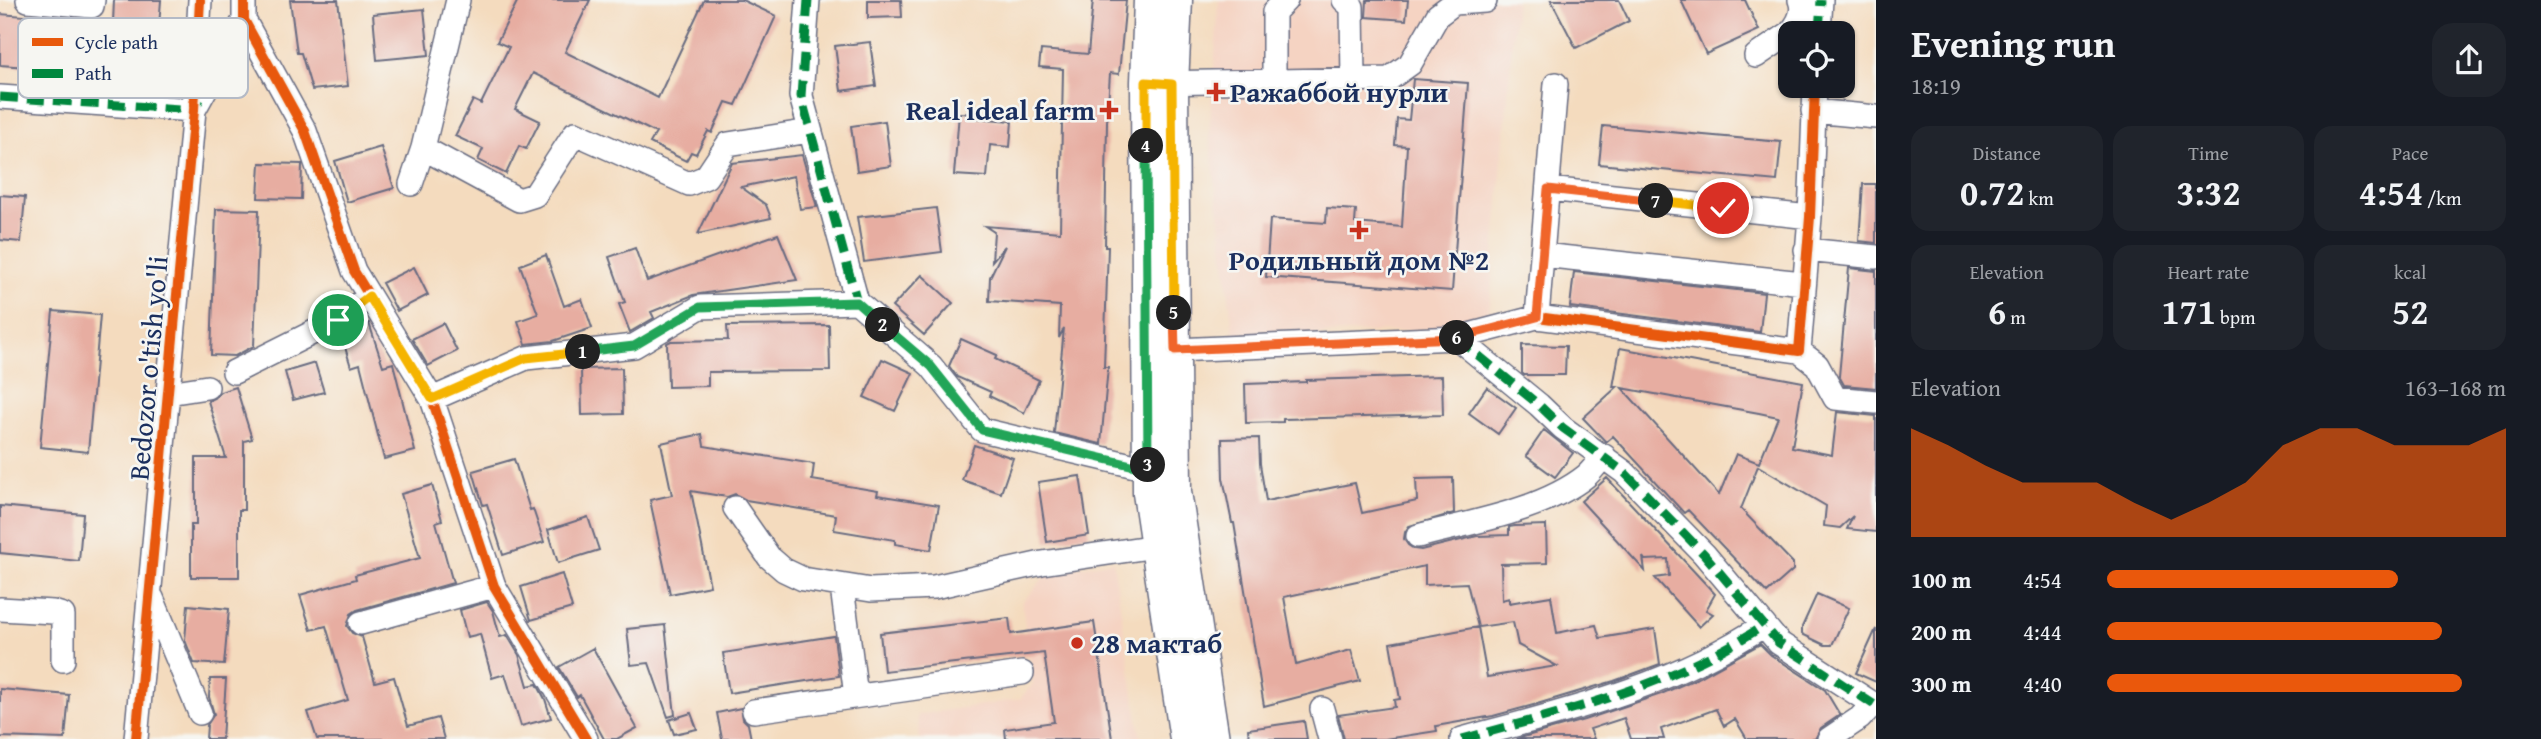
<!DOCTYPE html>
<html lang="en">
<head>
<meta charset="utf-8">
<style>
	:root { --surface:#171b24; --page:#20242c; --text:#f1f3f6; --muted:#9ea1a6; --accent:#ea580c }
	body { margin:0; font-family:"Gentium Book Plus",serif; background:var(--page); color:var(--text); height:100vh; display:flex; flex-direction:column; font-size:26px; white-space:nowrap }
	* { box-sizing:border-box; margin:0 }
	p { font-size:23px; color:var(--muted) }
	.icon { flex:none; width:38px; height:38px; fill:none; stroke:currentColor; stroke-width:2; stroke-linecap:round; stroke-linejoin:round }
	.map { position:relative; flex:1; overflow:hidden }
	.side { display:flex; flex-direction:column; background:var(--surface); width:665px }
	.side>* { flex:none }
	.tools { position:absolute; left:1778px; top:21px; display:grid; gap:14px }
	.tools a { display:grid; place-items:center; width:77px; height:77px; border-radius:14px; background:var(--surface); box-shadow:0 2px 5px #0004; font-size:35px }
	.pin { position:absolute; display:grid; place-items:center; width:60px; height:60px; color:#fff; margin:-30px; border:4px solid #fff; border-radius:50%; box-shadow:0 2px 7px #0007 }
	.km { position:absolute; width:35px; height:35px; margin:-18px; border-radius:50%; background:#222; color:#fff; font-size:19px; line-height:35px; text-align:center }
	.round { display:grid; place-items:center; flex:none; width:74px; height:74px; border-radius:21px; background:var(--page) }
	.headline { display:flex; align-items:center; justify-content:space-between; height:119px; padding:0 35px }
	h1 { font-size:38px; font-weight:800; line-height:52px }
	.figures { display:grid; grid-template-columns:repeat(3,1fr); gap:10px; height:119px; padding:7px 35px }
	.figures div { display:grid; align-content:center; border-radius:18px; background:var(--page); text-align:center }
	.figures b { font-size:35px; font-weight:800 }
	.figures small { font-size:19px; font-weight:400 }
	.figures p { font-size:19px }
	.chart { height:196px; padding:14px 35px }
	.chart p { display:flex; justify-content:space-between }
	.chart svg { width:100%; height:126px; margin-top:7px; fill:var(--accent); opacity:.7 }
	ul { padding:0 35px; list-style:none; font-size:23px }
	li { display:grid; grid-template-columns:112px 84px 1fr; align-items:center; height:52px }
	li i { height:18px; border-radius:9px; background:var(--accent) }
	main { display:flex; flex:1; min-height:0 }
	.map>svg:first-child { display:block }
</style>
</head>
<body>
<main>
<div class="map">
<svg width="1876" height="739" viewBox="0 0 1876 739">
	<rect width="100%" height="100%" fill="#f6f6f2"/>
	<filter id="ink" filterUnits="userSpaceOnUse"><feTurbulence type="fractalNoise" baseFrequency=".0143" numOctaves="2"/><feDisplacementMap in="SourceGraphic" scale="14" xChannelSelector="R" yChannelSelector="G"/><feConvolveMatrix kernelMatrix="1 2 1 2 8 2 1 2 1" color-interpolation-filters="sRGB"/></filter>
	<filter id="wash" filterUnits="userSpaceOnUse"><feTurbulence type="fractalNoise" baseFrequency=".00686" numOctaves="4" result="noise"/><feDisplacementMap in="SourceGraphic" scale="28" xChannelSelector="R" yChannelSelector="G"/><feGaussianBlur stdDeviation="1.57" result="paint"/><feColorMatrix in="noise" values="0 0 0 0 0 0 0 0 0 0 0 0 0 0 0 0 0 1.4 0 .05"/><feComposite in="paint" operator="in"/></filter>
	<g filter="url(#wash)">
		<rect width="100%" height="100%" fill="#f4dbbe"/>
		<path fill="#f5d3c2" d="M1219 0H1516L1488 327 1234 338 1209 132Z
			M1113 561 1141 739H920L917 715 1020 699 1033 684 1022 603 1048 573Z"/>
		<g id="blocks">
			<path fill="#e7ada1" fill-rule="evenodd" d="M114 0H161L158 39 146 38 144 65 112 63 111 73 0 65V14L113 23Z
				M290 0H338L348 86 312 90 301 53H297Z
				M518 0H590L565 52 658 98 704 0H742L776 16 736 105 726 102 712 133 708 131 696 154 691 152 686 161 650 143 656 133 533 73 515 109 540 121 526 149 519 146 506 174 478 160 483 149 455 136 473 100 481 104 509 47 497 42Z
				M868 0H901L902 17 868 18Z
				M1093 0H1126L1119 74 1110 73 1107 122 1105 247H1108L1104 367H1108L1101 444 1054 433 1064 328 1059 338 1060 306 989 301 990 277 1005 246 992 261 994 232 985 226 1060 232 1063 69 1039 67 1041 50 1088 54Z
				M1367 0H1408L1406 20 1366 17Z
				M1551 0H1619L1629 21 1576 48Z
				M1681 0H1745L1759 30 1706 54Z
				M424 9 429 55 377 60 373 14Z
				M870 42 876 86 841 91 835 46Z
				M1413 79 1468 83 1452 291 1266 277 1270 219 1326 223 1327 208 1356 210 1355 223 1402 227 1407 146 1395 145 1397 119 1409 120Z
				M959 113 975 114V118L1012 121 1010 147 990 145 987 177 954 175Z
				M885 121 891 166 857 171 851 126Z
				M1603 126 1781 142 1777 181 1599 164Z
				M381 147 394 188 347 202 335 161Z
				M802 155 817 207 800 209 794 176 741 187 766 205 771 218 698 234 732 163Z
				M260 163 302 164 301 199 258 198Z
				M1863 184H1876V243L1859 241Z
				M0 195 25 197 21 242 0 240Z
				M936 208 942 252 864 262 857 217Z
				M216 209 259 210 254 346 235 356 211 355Z
				M778 234 797 280 693 295 651 312 654 318 630 332 619 304 625 302 609 257 635 248 647 281Z
				M546 255 564 306 582 299 592 328 553 341 526 344 518 321 538 314 520 265Z
				M414 267 428 295 397 311 382 283Z
				M1849 268 1876 271V388L1844 385 1839 376Z
				M1574 272 1764 293 1760 332 1570 307Z
				M922 275 953 303 924 335 892 307Z
				M53 311 100 315 88 452 40 447Z
				M369 323 383 366 393 363 415 451 384 459 360 364 351 367 341 334 349 329Z
				M443 323 457 351 428 366 412 339Z
				M829 325 830 371 708 372V386L668 387 667 343 671 341 728 340 727 326Z
				M961 339 997 355 995 359 1039 380 1024 413 989 396 991 392 957 377 949 366Z
				M1522 345 1566 346 1565 375H1524L1522 373Z
				M1620 348 1803 382 1792 447 1832 455 1837 412 1876 416V532L1847 529 1853 516 1840 528 1824 526 1826 506 1758 466 1741 509 1793 563V570L1767 593 1688 510 1684 513 1613 436 1606 442 1583 418 1617 387H1613ZM1622 388 1759 413 1778 417 1759 463 1736 454 1719 495Z
				M882 359 913 373 895 411 864 397Z
				M315 363 324 392 293 400 285 372Z
				M622 368 623 414 582 415 581 369Z
				M1442 376 1443 415 1283 419V422L1246 423 1245 384 1306 382V380Z
				M236 387 252 439 244 441V510H239V577H191V525H196V458H226L208 401 215 398 220 392Z
				M1487 387 1516 408 1498 434 1469 413Z
				M1544 430 1573 453 1555 477 1526 456Z
				M702 434 704 446 814 464 812 480 878 491 877 495 939 505 931 550 895 544V540L834 530 836 515 746 500 735 494 727 497 691 491 710 586 670 594 650 500 672 495 661 443Z
				M1259 438 1260 464 1266 501 1355 483 1362 513 1417 501 1416 479 1453 478 1454 513 1409 526 1405 532 1404 539 1408 545 1414 549 1421 550 1477 536 1509 535V527L1515 526 1546 525 1547 563 1501 564 1502 600 1509 598V603L1551 596 1557 633 1596 625 1600 638 1655 629 1660 664 1614 681 1537 704 1493 716 1436 726 1437 731 1385 739H1344L1338 715 1395 707 1394 700 1400 699 1390 643 1478 627 1467 583 1425 585V566L1284 597 1296 665 1351 650 1360 681 1264 706 1234 523H1232L1223 478 1222 439ZM1513 622 1518 645 1557 666 1487 677 1478 627Z
				M974 445 1013 458 1001 493 962 480Z
				M514 459 530 510 533 509 544 542 503 555 487 504 483 505 473 471Z
				M1080 476 1089 535 1047 542 1038 482Z
				M1607 478 1715 594 1706 610 1713 614 1699 627 1655 578 1669 576 1668 559 1645 560 1643 557 1645 571 1581 501Z
				M432 485 442 520 436 522 453 583 357 610 351 614 347 626 352 633 362 637 375 682 394 677 408 726 438 718 444 739H317L308 712 348 700 326 626 311 630 300 595 356 579 355 575 420 558 401 494Z
				M0 506 83 514 79 561 0 553Z
				M588 517 599 550 558 563 548 530Z
				M562 574 572 608 531 620 521 587Z
				M1817 594 1849 608 1832 645H1825L1802 634V627Z
				M487 602 493 611 500 637 507 635 519 655 528 686 537 684 545 699 551 718 521 726 505 674 492 678 480 634 467 637 460 610Z
				M188 605 229 609 224 665 194 663 185 640Z
				M1009 618 1011 634 1094 622 1112 739H1006L1005 729 1054 722 1044 653 884 671 880 633Z
				M665 625 675 715 668 717 649 663 631 665 627 629Z
				M1876 629V682L1856 673Z
				M834 636 839 676 729 693 723 653Z
				M1760 644 1771 655 1825 690 1840 715 1821 728 1815 739H1747L1735 719 1724 726 1716 709 1661 729 1664 739H1631L1624 718 1590 729 1594 739H1516L1584 720 1661 694 1700 677Z
				M593 648 637 728 617 739H604L580 695 577 697 559 667Z
				M210 679H226L222 739H206L207 725 214 714 209 697Z
				M0 689 69 695 65 739 0 737Z
				M741 708 743 719 748 724 751 739H722L717 713Z
				M691 713 697 729 674 734 669 720Z
				M1304 721 1307 739H1249L1248 729Z"/>
		</g>
	</g>
	<g filter="url(#ink)">
		<use href="#blocks" fill-opacity="0" stroke="#676b80" stroke-width="2"/>
		<g fill="none" stroke-linecap="round" stroke-linejoin="round">
			<defs>
				<path id="minor" d="M28 0 92 6 93 0
					M244 0V20L305 131 354 271 432 399 494 586 586 739
					M808 0 801 96 857 302 931 366 982 430 1148 469
					M1344 0 1352 7 1353 81
					M1790 33C1798 24 1805 12 1800 0
					M1819 33 1821 0
					M1756 56 1790 33
					M1274 81V12L1286 0
					M1156 83 1389 79 1410 64 1438 15 1454 3 1485 1
					M0 97 194 110 244 20
					M1813 111 1876 117
					M423 148 519 200 535 195 575 133 689 184 706 177 728 144 810 131
					M411 184 423 148 458 0
					M1548 189 1810 217
					M1806 250 1876 257
					M1542 255 1803 283
					M1537 317 1556 84
					M1457 338 1539 405 1563 428 1624 472 1704 554 1779 643 1876 706
					M1175 350 1457 338 1537 317 1799 351 1810 217 1815 86
					M1799 351 1817 365 1835 398 1876 402
					M234 372 338 320 369 296
					M168 393 207 387
					M432 399 526 358 634 346 700 307 857 302
					M735 508 769 557 784 570 803 579 871 590 934 587 1042 563 1156 546
					M1418 536C1471 522 1542 511 1586 476 1592 471 1598 462 1604 456
					M842 587 856 696
					M152 598 200 713
					M0 609 53 612 63 615V660
					M361 623 494 586
					M1322 709 1330 739
					M754 711 1022 673
					M136 739 194 110 200 0
					M1462 739C1567 711 1673 686 1764 625
					M1829 739 1860 718 1872 705"/>
				<path id="major" d="M1149 0 1146 82 1148 493 1185 739
					M1177 0 1173 84 1176 492 1214 739"/>
			</defs>
			<use href="#minor" stroke="#676b80" stroke-width="26"/>
			<use href="#major" stroke="#676b80" stroke-width="33"/>
			<use href="#minor" stroke="#fff" stroke-width="23"/>
			<use href="#major" stroke="#fff" stroke-width="30"/>
			<path stroke="#00873e" stroke-width="9" stroke-dasharray="18 9" stroke-linecap="butt" d="M808 0 801 96 857 302 931 366 982 430 1148 469
				M1819 33 1821 0
				M0 97 194 110 244 20
				M1457 338 1539 405 1563 428 1624 472 1704 554 1779 643 1876 706
				M1462 739C1567 711 1673 686 1764 625"/>
			<defs>
				<path id="cycleway" d="M244 0V20L305 131 354 271 432 399 494 586 586 739
					M1175 350 1457 338 1537 317 1799 351 1810 217 1815 86
					M136 739 194 110 200 0"/>
			</defs>
			<use href="#cycleway" stroke="#f6f6f2" stroke-width="15"/>
			<use href="#cycleway" stroke="#e8590c" stroke-width="10"/>
		</g>
	</g>
	<g fill="none" stroke-linecap="round" stroke-linejoin="round" filter="url(#ink)">
		<defs>
			<path id="split-1" d="M338 320 369 296 432 399 526 358 583 352"/>
			<path id="split-2" d="M583 352 634 346 700 307 857 302 883 325"/>
			<path id="split-3" d="M883 325 931 366 982 430 1148 469V465"/>
			<path id="split-4" d="M1146 146 1148 465"/>
			<path id="split-5" d="M1146 146V82L1172 84 1174 313"/>
			<path id="split-6" d="M1174 313 1175 350 1457 338"/>
			<path id="split-7" d="M1457 338 1537 317 1548 189 1656 201"/>
			<path id="split-8" d="M1656 201 1723 208"/>
		</defs>
		<use href="#split-1" stroke="#fff" stroke-width="14"/>
		<use href="#split-2" stroke="#fff" stroke-width="14"/>
		<use href="#split-3" stroke="#fff" stroke-width="14"/>
		<use href="#split-4" stroke="#fff" stroke-width="14"/>
		<use href="#split-5" stroke="#fff" stroke-width="14"/>
		<use href="#split-6" stroke="#fff" stroke-width="14"/>
		<use href="#split-7" stroke="#fff" stroke-width="14"/>
		<use href="#split-8" stroke="#fff" stroke-width="14"/>
		<use href="#split-1" stroke="#f5b400" stroke-width="9"/>
		<use href="#split-2" stroke="#22a559" stroke-width="9"/>
		<use href="#split-3" stroke="#22a559" stroke-width="9"/>
		<use href="#split-4" stroke="#22a559" stroke-width="9"/>
		<use href="#split-5" stroke="#f5b400" stroke-width="9"/>
		<use href="#split-6" stroke="#f0652b" stroke-width="9"/>
		<use href="#split-7" stroke="#f0652b" stroke-width="9"/>
		<use href="#split-8" stroke="#f5b400" stroke-width="9"/>
	</g>
	<g fill="#c8321e" stroke="#f6f6f2" stroke-width="2.5">
		<path d="M1212.5 81.5h7v7h7v7h-7v7h-7v-7h-7v-7h7z"/>
		<path d="M1105.5 99.5h7v7h7v7h-7v7h-7v-7h-7v-7h7z"/>
		<path d="M1355.5 219.5h7v7h7v7h-7v7h-7v-7h-7v-7h7z"/>
		<circle cx="1077" cy="643" r="7"/>
	</g>
	<g text-anchor="middle" stroke-width="5" stroke-linejoin="round" paint-order="stroke">
		<g font-size="28" font-weight="bold" fill="#1b2f5e" stroke="#f6f6f2" text-anchor="start">
			<text x="1230" y="102">Ражаббой нурли</text>
			<text x="1095" y="120" text-anchor="end">Real ideal farm</text>
			<text x="1359" y="270" text-anchor="middle">Родильный дом №2</text>
			<text x="1091" y="653">28 мактаб</text>
		</g>
		<g font-size="28" fill="#1b2f5e" stroke="#f6f6f2">
			<text transform="translate(148 368) rotate(-85)" y="10">Bedozor o'tish yo'li</text>
		</g>
	</g>
	<rect x="18" y="18" width="230" height="80" rx="10" fill="#f6f6f2" stroke="#b4bac6" stroke-width="2"/>
	<rect x="32" y="38" width="31" height="8" fill="#e8590c"/>
	<rect x="32" y="69" width="31" height="9" fill="#00873e"/>
	<g font-size="19" fill="#1b2f5e">
		<text x="75" y="49">Cycle path</text>
		<text x="75" y="80">Path</text>
	</g>
</svg>
<div class="tools">
<a><svg class="icon" aria-label="locate" viewBox="0 0 24 24"><circle cx="12" cy="12" r="6"/><path d="M12 2v4M12 18v4M2 12h4M18 12h4"/></svg></a>
</div>
<div class="pin" style="left:338px;top:320px;background:#1e9e55"><svg class="icon" aria-label="arrive" viewBox="0 0 24 24"><path d="M6 21V4h12l-3 4 3 4H6"/></svg></div>
<div class="pin" style="left:1723px;top:208px;background:#d93025"><svg class="icon" aria-label="check" viewBox="0 0 24 24"><path d="M5 12l5 5 9-10"/></svg></div>
<b class="km" style="left:583px;top:352px">1</b>
<b class="km" style="left:883px;top:325px">2</b>
<b class="km" style="left:1148px;top:465px">3</b>
<b class="km" style="left:1146px;top:146px">4</b>
<b class="km" style="left:1174px;top:313px">5</b>
<b class="km" style="left:1457px;top:338px">6</b>
<b class="km" style="left:1656px;top:201px">7</b>
</div>
<section class="side">
<div class="headline"><div><h1>Evening run</h1><p>18:19</p></div><a class="round"><svg class="icon" aria-label="share" viewBox="0 0 24 24"><path d="M12 15V3M7 8l5-5 5 5M5 13v7h14v-7"/></svg></a></div>
<div class="figures">
<div><p>Distance</p><b>0.72<small> km</small></b></div>
<div><p>Time</p><b>3:32</b></div>
<div><p>Pace</p><b>4:54<small> /km</small></b></div>
</div>
<div class="figures">
<div><p>Elevation</p><b>6<small> m</small></b></div>
<div><p>Heart rate</p><b>171<small> bpm</small></b></div>
<div><p>kcal</p><b>52</b></div>
</div>
<div class="chart"><p><span>Elevation</span>163–168 m</p>
<svg viewBox="0 0 160 44" preserveAspectRatio="none"><path d="M0 44V6L10 12L20 19L30 25L40 25L50 25L60 32L70 38L80 32L90 25L100 12L110 6L120 6L130 12L140 12L150 12L160 6V44z"/></svg>
</div>
<ul>
<li><b>100 m</b>4:54<i style="width:73%"></i></li>
<li><b>200 m</b>4:44<i style="width:84%"></i></li>
<li><b>300 m</b>4:40<i style="width:89%"></i></li>
</ul>
</section>
</main>
</body>
</html>
